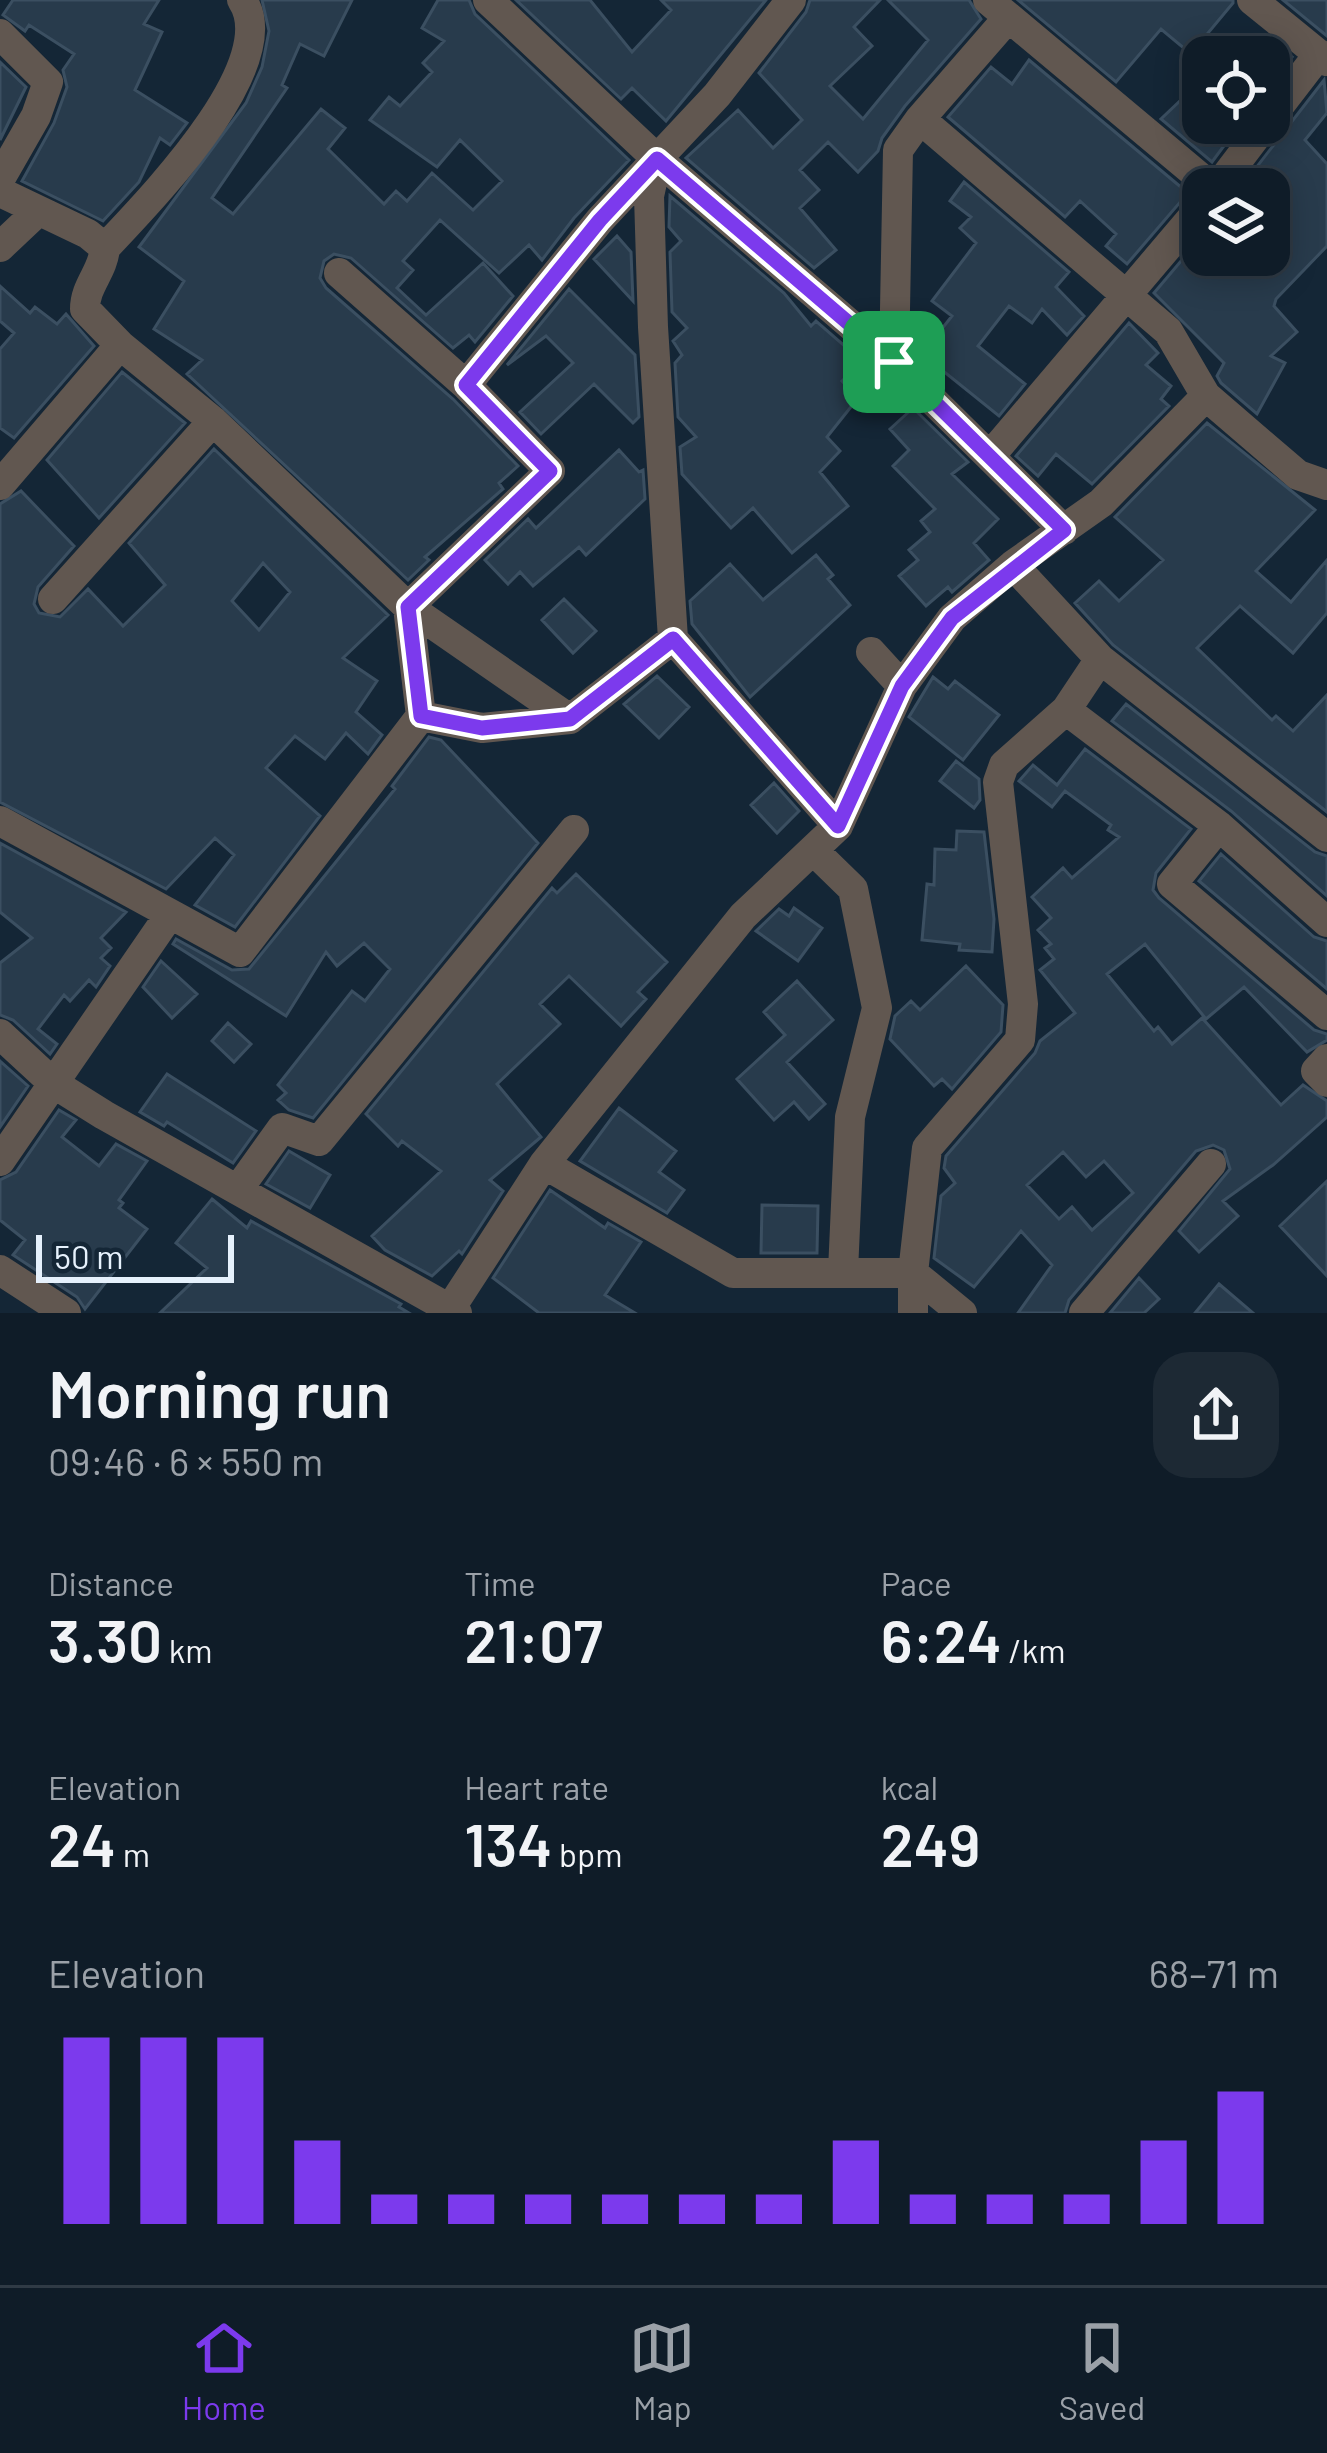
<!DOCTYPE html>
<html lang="en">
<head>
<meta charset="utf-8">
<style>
	:root { --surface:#0f1c28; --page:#1d2934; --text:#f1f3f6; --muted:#9ba1a8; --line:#2f3a45; --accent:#7c3aed }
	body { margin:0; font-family:Barlow,sans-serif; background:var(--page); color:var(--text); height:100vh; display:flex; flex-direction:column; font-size:45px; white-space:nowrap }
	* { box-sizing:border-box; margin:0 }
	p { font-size:39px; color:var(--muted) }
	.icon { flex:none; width:66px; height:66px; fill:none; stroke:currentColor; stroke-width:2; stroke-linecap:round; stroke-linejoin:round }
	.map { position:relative; height:1313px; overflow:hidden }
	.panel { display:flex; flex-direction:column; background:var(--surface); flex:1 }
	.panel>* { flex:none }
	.fabs { position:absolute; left:1182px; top:36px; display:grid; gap:24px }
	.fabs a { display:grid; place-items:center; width:108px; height:108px; border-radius:24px; background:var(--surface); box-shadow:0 6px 30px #0003,0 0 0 3px var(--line); font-size:60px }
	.scale { position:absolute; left:36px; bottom:30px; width:198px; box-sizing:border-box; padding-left:12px; border:6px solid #e6f1fc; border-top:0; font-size:33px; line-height:42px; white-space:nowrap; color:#e6f1fc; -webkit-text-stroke:9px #142636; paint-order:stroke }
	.pin { position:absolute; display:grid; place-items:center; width:102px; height:102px; color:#fff; margin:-51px; border-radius:24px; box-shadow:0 6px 18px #0006 }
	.round { display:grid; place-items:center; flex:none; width:126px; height:126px; border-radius:36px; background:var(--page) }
	.headline { display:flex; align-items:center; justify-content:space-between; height:204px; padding:0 48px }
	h1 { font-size:66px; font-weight:600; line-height:90px }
	.stats { display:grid; grid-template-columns:repeat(3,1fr); gap:18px; height:204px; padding:12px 48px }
	.stats div { display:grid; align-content:center }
	.stats b { font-size:60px; font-weight:600 }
	.stats small { font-size:33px; font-weight:400 }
	.stats p { font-size:33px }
	.chart { height:336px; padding:24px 48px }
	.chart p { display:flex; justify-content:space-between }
	.chart svg { width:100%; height:216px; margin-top:12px; stroke:var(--accent); stroke-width:6 }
	.menu { display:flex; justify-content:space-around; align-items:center; height:168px; border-top:3px solid var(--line); background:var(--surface); font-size:33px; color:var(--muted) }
	.menu a { display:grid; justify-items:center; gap:6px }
	.menu .selected { color:var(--accent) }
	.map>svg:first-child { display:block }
</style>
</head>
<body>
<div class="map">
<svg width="1327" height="1313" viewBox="0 0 1327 1313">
	<rect width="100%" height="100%" fill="#142636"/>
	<path fill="#283b4c" stroke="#3b4f61" stroke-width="3" fill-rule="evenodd" d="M13 0H159L144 24 162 32 135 90 187 123 170 145 160 138 139 182 103 221 22 181 54 123 67 87 63 70 74 54 29 25 25 31 3 15Z
		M262 0H352L324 56 300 44 282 85 287 88 212 198 233 214 321 109 345 128 328 149 384 204 396 191 407 201 432 173 473 210 502 181 460 140 437 167 370 120 389 97 400 106 432 72 423 63 444 41 422 28 438 0H469L475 14 629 160 574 218 542 260 529 245 499 273 440 220 403 261 413 270 397 288 426 315 483 263 513 296 475 342 469 335 453 348 351 258 334 254 324 261 320 278 326 288 453 399 518 466 499 483 503 489 425 557 429 560 408 580 187 374 202 360 154 329 184 281 139 247 246 103 262 67 269 31Z
		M516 0H590L632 52 671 10 661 0H766L666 121 632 88 621 99Z
		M810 0H880L854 27 872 46 830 86 863 119 928 40 888 0H969L981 19 905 106 882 138 878 151 858 172 828 142 800 170 819 190 800 208 836 250 814 268 686 158 738 110 773 148 802 120 759 73 806 12Z
		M1018 0H1233V3L1203 39V64L1161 29 1116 82Z
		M1283 0H1327V36Z
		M1264 35 1292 57 1269 87V57H1246Z
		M1029 60 1188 193 1127 264 1106 246 1116 234 1080 201 1065 217 948 117 991 67 1012 84Z
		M0 62 26 87 0 140Z
		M1203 79V123H1214L1229 139 1212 162 1161 119Z
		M1324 80 1327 113 1305 140 1327 164V246L1276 299 1274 306 1297 332 1271 356 1285 363 1257 414 1221 383 1217 376 1224 363 1154 293 1203 235V255H1269V189H1252L1245 182Z
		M964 182 1069 272 1056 287 1084 316 1067 335 1042 309 1032 323 1009 306 978 346 1025 384 999 416 922 354 952 316 932 301 976 243 960 228 971 217 950 201Z
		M670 196 784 293 811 326 816 321 862 361 842 381 858 398 827 437 840 451 820 472 848 506 792 553 753 508 731 528 682 474 680 447 696 437 678 417 675 363 682 355 673 341 687 328 672 312 670 252 681 241 669 227Z
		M617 236 631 252 633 301 594 259Z
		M0 286 30 313 35 307 57 324 66 314 94 346 14 438 0 428V349L14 333 0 321Z
		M569 289 635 355 639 417 633 423 594 384 541 434 520 412 573 363 546 336 507 365Z
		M1129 323 1158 353 1146 365 1171 386 1161 399 1169 406 1092 484 1056 454 1038 476 1016 456Z
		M122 372 185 423 99 518 47 460Z
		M913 408 968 462 952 474 998 519 974 543 989 560 952 592 948 587 926 606 899 576 918 560 909 550 930 532 921 521 935 509 893 466 909 450 890 429Z
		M1207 423 1315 510 1256 571 1291 602 1327 560V613L1293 653 1240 606 1197 648 1272 720 1276 716 1293 731 1327 695V812L1113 645 1075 603 1099 581 1119 601 1163 560 1115 517Z
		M214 449 388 615 343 658 377 681 356 712 382 735 368 754 346 733 325 759 295 736 266 768 320 816 235 927 195 905 234 855 215 838 166 889 0 802V504L21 491 74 546 38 587 34 604 39 613 60 617 88 589 123 626 165 585 129 543ZM263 563 290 592 259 630 232 601Z
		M619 450 639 472 643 470 645 499 586 555 579 547 533 586 520 572 508 584 485 560 528 519 536 528Z
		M816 555 833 575 828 579 850 605 750 697 692 624 690 601 730 564 763 600Z
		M564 599 596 631 573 653 542 620Z
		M657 676 689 707 659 738 624 704Z
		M933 677 948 689 955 681 999 715 963 760 909 717Z
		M1126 704 1315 852 1327 856V896L1231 811 1112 721Z
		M429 737 441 740 538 843 313 1118 289 1110 278 1100 286 1093 278 1085 352 991 365 1001 390 969 364 943 337 966 326 952 286 1016 173 944 176 939 232 970 249 969 395 789 392 786Z
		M1085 749 1191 829 1156 873 1153 890 1159 898 1314 1030 1327 1034V1040L1307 1052 1244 987 1206 1019 1145 944 1107 974 1154 1031 1158 1027 1172 1044 1202 1018 1281 1105 1303 1085 1327 1101V1117L1273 1165 1223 1201 1238 1216 1199 1252 1179 1231 1230 1169 1224 1150 1213 1145 1196 1151 1069 1300 1065 1313H1018L1052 1265 1021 1231 974 1287 934 1258 941 1196 955 1183 944 1168 946 1156 1035 1053 1040 1041 1075 1013 1040 970 1054 959 1045 948 1051 944 1038 930 1051 918 1032 897 1063 868 1072 878 1119 837 1108 830 1111 825 1065 791 1052 807 1019 781 1033 765 1057 785ZM1063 1152 1086 1177 1104 1161 1133 1193 1092 1230 1072 1207 1059 1219 1027 1185Z
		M956 761 979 779 980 800 974 808 940 781Z
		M774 783 799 811 777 833 751 805Z
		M957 831 984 832 994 919 992 952 959 950 960 944 922 940 927 884 934 885 935 849 956 850Z
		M0 843 126 912 101 938 111 948 101 958 110 966 96 987 89 980 70 1001 64 995 38 1029 57 1044 50 1054 13 1020 0 1015V963L32 938 0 912Z
		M1221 854 1314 937 1327 941V989L1199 881Z
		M576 874 667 962 638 992 646 999 621 1026 569 976 540 1004 560 1024 497 1084 541 1137 490 1180 503 1191 462 1254 459 1251 432 1276 385 1250 372 1236 441 1171 402 1141 398 1146 366 1114 552 888 557 893Z
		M794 908 822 928 798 961 756 931 779 909 789 916Z
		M161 961 197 994 172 1018 143 987Z
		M966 966 1003 1005 1001 1032 952 1089 942 1079 934 1086 890 1039 895 1016 911 1001 920 1010Z
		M797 981 833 1020 787 1062 825 1104 809 1119 794 1102 774 1120 737 1079 785 1035 764 1012Z
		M228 1023 251 1044 234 1062 212 1041Z
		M0 1061 28 1086 0 1127Z
		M167 1074 256 1131 233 1163 167 1122 164 1126 140 1112Z
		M619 1108 676 1151 659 1172 684 1190 667 1213 580 1161Z
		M59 1110 76 1120 62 1137 99 1166 116 1144 147 1161 119 1200 123 1203 119 1208 147 1229 85 1309 77 1297 13 1255 25 1240 0 1220V1180L16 1172Z
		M289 1151 330 1175 310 1208 266 1184Z
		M1327 1181V1276L1280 1226Z
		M550 1190 605 1228 608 1223 641 1242 605 1295 635 1313H539L493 1278Z
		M212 1199 247 1228 251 1221 401 1304 399 1307 409 1313H160L207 1268 176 1243Z
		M762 1205 818 1206 817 1253H761Z
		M1139 1278 1159 1299 1144 1313H1110Z
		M1219 1284 1253 1313H1195Z"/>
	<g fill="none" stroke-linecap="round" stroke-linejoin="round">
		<path stroke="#615750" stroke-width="30" d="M488 0 657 159 717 95 791 0
			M988 0 1214 189
			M1252 0 1327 61
			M1007 19 920 119 898 150 894 362 1064 530
			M0 34 48 82 36 116 0 179
			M920 119 1168 331 1206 396 1298 475 1327 485
			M1269 119 1319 54
			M657 159 894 362
			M1216 189 1266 123
			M0 192 88 234 105 248
			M0 247 37 212
			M120 345 213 421 408 607 570 719 673 639
			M466 385 600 220 657 159 649 196 653 327 673 639 838 826
			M990 456 1203 205
			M0 485 120 345 85 309C85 285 103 272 105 248 146 204 285 64 242 0
			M1013 565 1100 659 1327 837
			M53 599 213 421
			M871 652 902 686
			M1066 710 1219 826 1327 922
			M421 716 482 728 570 719
			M0 821 240 952 421 716 408 607 550 471 466 385 339 273
			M1219 826 1172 884 1327 1015
			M814 851 853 889 877 1008 850 1117 843 1271
			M0 1034 53 1083 104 1115 457 1313
			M1327 1059 1316 1071 1327 1082
			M0 1161 170 914
			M544 1164 733 1273H913L927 1148 1020 1040 1023 1004 998 782 1004 765 1066 710 1100 659
			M239 1188 282 1128 319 1141 574 830
			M0 1270 66 1313
			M450 1309 544 1164 743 916 838 826 902 686 952 618 1013 565 1101 503 1206 396
			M913 1313V1273L962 1313
			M1084 1313 1211 1164"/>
	</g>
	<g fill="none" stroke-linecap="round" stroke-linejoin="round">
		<defs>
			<path id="route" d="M657 159 894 362 1064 530 952 618 902 686 838 826 673 639 570 719 482 728 421 716 408 607 550 471 466 385 600 220Z"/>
		</defs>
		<use href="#route" stroke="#fff" stroke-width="24"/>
		<use href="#route" stroke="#7c3aed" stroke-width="15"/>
	</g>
</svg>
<div class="fabs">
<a><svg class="icon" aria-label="locate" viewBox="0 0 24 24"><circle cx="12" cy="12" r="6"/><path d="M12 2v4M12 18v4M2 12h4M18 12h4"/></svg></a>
<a><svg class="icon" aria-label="layers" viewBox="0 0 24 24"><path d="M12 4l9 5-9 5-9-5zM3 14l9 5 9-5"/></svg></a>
</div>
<div class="scale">50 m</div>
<div class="pin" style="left:894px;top:362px;background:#1e9e55"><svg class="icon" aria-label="arrive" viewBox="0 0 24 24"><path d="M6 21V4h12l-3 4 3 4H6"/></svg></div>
</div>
<section class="panel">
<div class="headline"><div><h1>Morning run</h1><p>09:46 · 6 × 550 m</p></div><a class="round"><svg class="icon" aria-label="share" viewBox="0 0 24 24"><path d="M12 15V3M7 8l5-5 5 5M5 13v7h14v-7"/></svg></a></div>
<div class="stats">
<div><p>Distance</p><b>3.30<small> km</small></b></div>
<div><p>Time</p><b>21:07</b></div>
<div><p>Pace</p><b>6:24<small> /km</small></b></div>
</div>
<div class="stats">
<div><p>Elevation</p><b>24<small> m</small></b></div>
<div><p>Heart rate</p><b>134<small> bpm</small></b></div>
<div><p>kcal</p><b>249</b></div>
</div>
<div class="chart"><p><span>Elevation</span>68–71 m</p>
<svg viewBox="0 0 160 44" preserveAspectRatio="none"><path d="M5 44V6M15 44V6M25 44V6M35 44V27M45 44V38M55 44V38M65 44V38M75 44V38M85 44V38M95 44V38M105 44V27M115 44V38M125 44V38M135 44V38M145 44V27M155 44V17"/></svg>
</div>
</section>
<nav class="menu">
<a class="selected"><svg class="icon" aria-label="home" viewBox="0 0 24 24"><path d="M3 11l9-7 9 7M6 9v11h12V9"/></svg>Home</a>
<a><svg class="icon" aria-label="map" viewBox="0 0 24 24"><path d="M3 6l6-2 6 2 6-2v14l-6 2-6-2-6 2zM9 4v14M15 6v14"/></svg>Map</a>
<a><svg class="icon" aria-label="saved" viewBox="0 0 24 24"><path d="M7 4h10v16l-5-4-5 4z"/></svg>Saved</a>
</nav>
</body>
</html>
